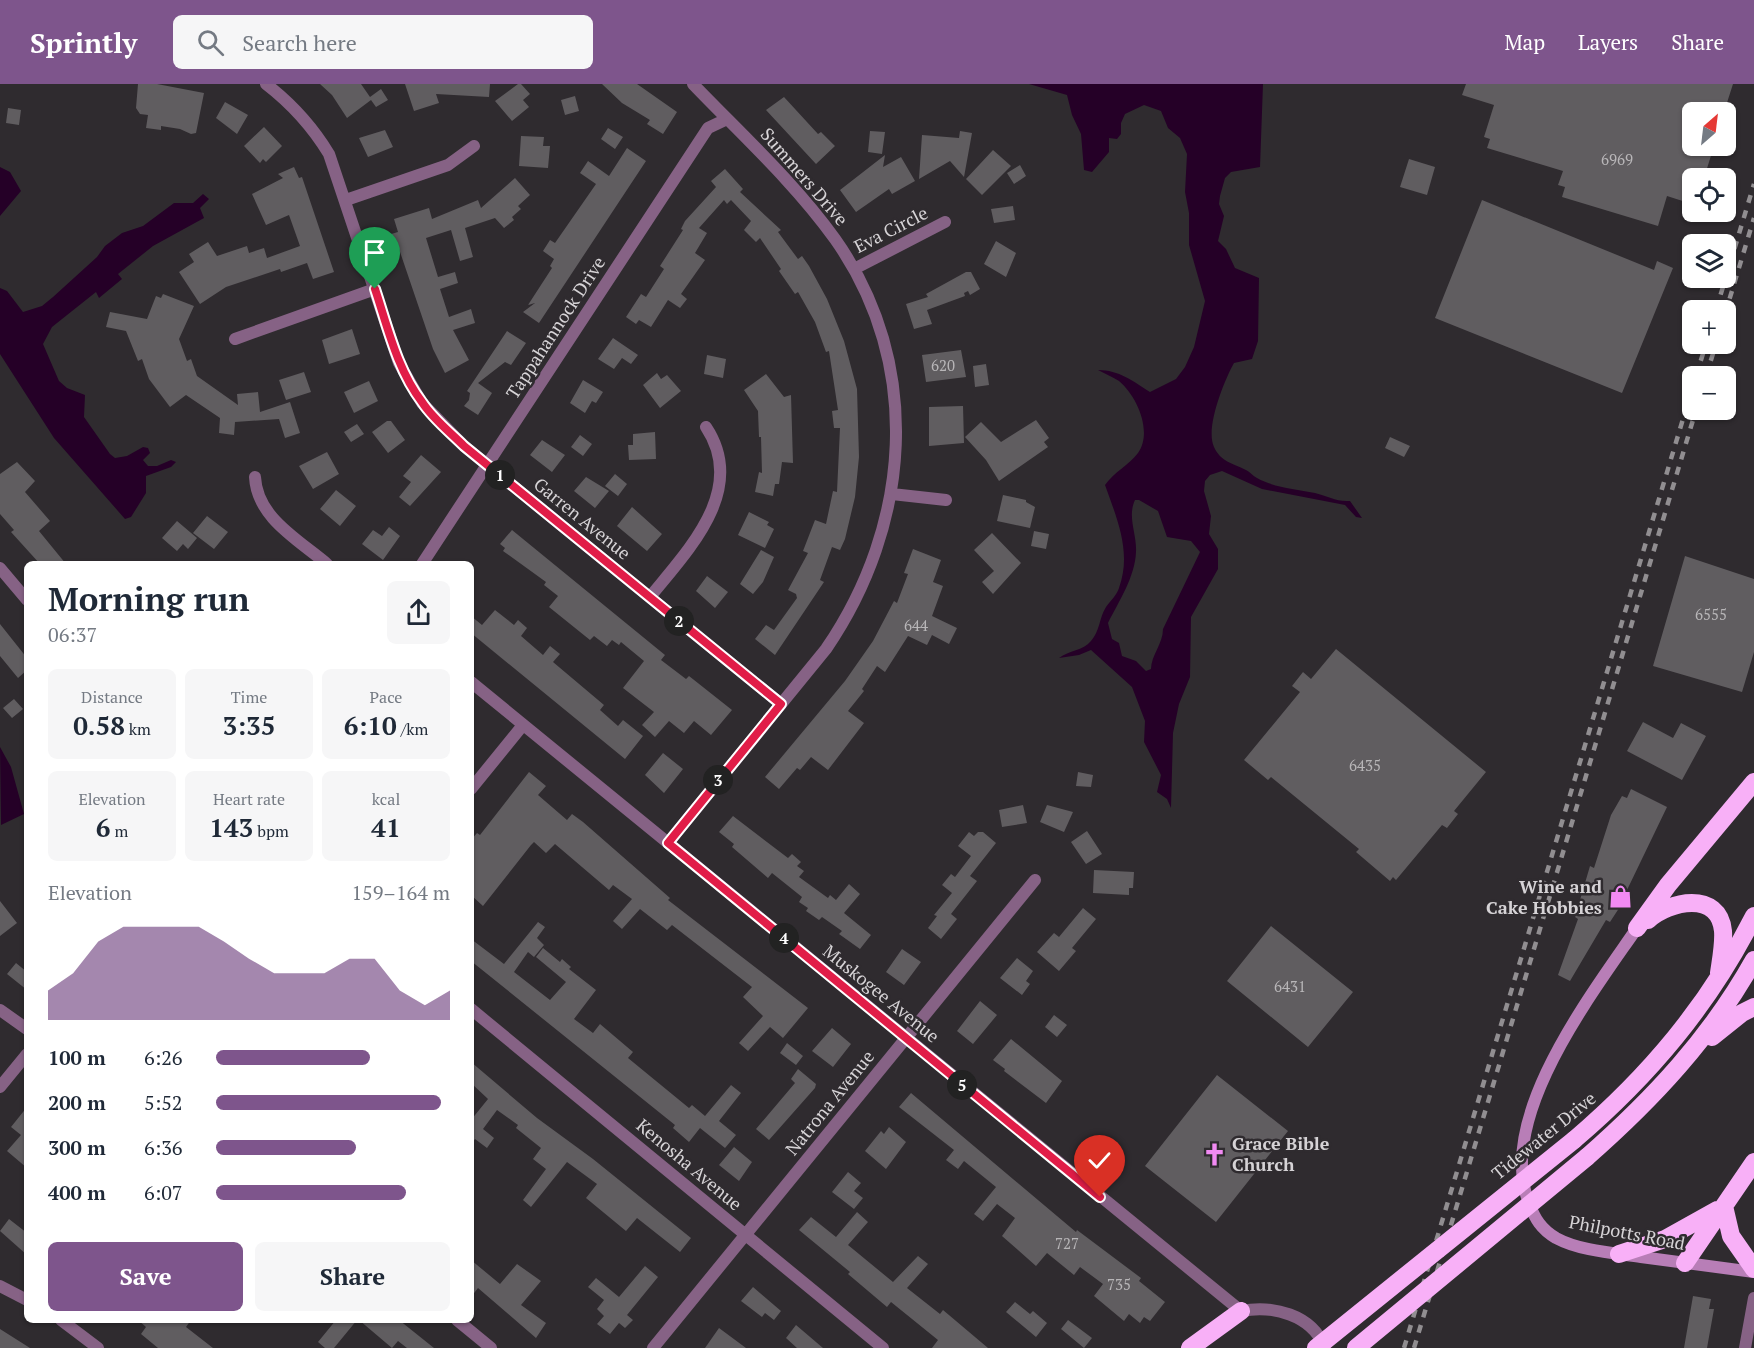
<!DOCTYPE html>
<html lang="en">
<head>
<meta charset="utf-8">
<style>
	:root { --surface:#fff; --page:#f6f6f7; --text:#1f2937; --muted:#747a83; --accent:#7e558c }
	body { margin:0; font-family:"PT Serif",serif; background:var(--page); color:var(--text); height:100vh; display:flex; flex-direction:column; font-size:22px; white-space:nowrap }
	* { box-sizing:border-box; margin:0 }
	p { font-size:20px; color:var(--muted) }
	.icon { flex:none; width:33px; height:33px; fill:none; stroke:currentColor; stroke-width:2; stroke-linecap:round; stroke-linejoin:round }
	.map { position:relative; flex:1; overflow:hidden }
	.drawer { position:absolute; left:24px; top:477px; width:450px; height:762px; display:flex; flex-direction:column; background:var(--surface); border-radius:9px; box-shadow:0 2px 4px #0004 }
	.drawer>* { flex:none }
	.needle { width:39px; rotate:28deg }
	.fabs { position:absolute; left:1682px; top:18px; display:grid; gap:12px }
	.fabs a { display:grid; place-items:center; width:54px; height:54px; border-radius:9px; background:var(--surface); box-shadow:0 2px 4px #0004; font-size:30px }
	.pin { position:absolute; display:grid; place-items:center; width:51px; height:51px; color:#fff; margin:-62px -26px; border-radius:50% 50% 50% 0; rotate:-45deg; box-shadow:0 0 6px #0007 }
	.pin .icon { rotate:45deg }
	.km { position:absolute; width:30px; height:30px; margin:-15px; border-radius:50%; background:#222; color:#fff; font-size:16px; line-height:30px; text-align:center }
	.round { display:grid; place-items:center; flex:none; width:63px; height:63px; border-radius:9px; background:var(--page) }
	.headline { display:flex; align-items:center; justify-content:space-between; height:102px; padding:0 24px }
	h1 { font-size:33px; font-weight:800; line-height:45px }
	.stats { display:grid; grid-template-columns:repeat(3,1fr); gap:9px; height:102px; padding:6px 24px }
	.stats div { display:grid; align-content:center; border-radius:9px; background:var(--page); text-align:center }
	.stats b { font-size:26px; font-weight:800 }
	.stats small { font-size:16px; font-weight:400 }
	.stats p { font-size:16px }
	.chart { height:168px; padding:12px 24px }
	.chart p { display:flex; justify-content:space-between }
	.chart svg { width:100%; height:108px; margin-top:6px; fill:var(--accent); opacity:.7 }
	.action { display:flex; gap:12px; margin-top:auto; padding:12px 24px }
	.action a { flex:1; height:69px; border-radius:9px; background:var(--accent); color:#fff; font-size:24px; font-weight:800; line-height:69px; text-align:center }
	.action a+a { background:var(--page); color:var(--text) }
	ul { padding:0 24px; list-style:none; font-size:20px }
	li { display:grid; grid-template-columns:96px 72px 1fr; align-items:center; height:45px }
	li i { height:15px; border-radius:8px; background:var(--accent) }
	header { display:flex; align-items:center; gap:36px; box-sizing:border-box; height:84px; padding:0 30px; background:var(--accent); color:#fff }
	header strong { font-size:28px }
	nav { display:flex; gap:33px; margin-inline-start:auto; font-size:21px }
	.search { width:420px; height:54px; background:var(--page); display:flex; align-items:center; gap:15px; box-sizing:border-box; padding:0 21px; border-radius:9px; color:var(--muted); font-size:22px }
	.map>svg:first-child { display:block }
</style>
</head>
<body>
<header>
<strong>Sprintly</strong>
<div class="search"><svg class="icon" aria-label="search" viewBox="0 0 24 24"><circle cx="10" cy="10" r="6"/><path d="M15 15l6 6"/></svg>Search here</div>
<nav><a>Map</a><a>Layers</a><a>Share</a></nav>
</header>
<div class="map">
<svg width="1754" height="1264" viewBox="0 0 1754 1264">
	<rect width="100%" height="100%" fill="#2f2b2f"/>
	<path fill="#250027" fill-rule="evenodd" d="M1029 0H1263L1260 83 1231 88 1225 94 1220 112 1219 120 1224 132 1218 157 1226 165 1235 184 1259 194 1258 257 1252 275 1234 279C1224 297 1205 344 1214 363 1221 378 1232 379 1246 386 1250 388 1253 392 1257 394 1275 404 1295 405 1315 409 1328 412 1336 418 1350 417L1362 434 1356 433 1345 421 1262 405 1222 387 1210 391 1205 397 1204 407 1211 432 1209 450 1218 465V485L1191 533 1190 593 1179 620 1173 649 1171 724 1167 715 1157 708 1161 691 1144 658 1145 637 1132 603 1091 566 1079 571 1059 574C1069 566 1083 567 1091 557 1100 547 1099 534 1106 523 1110 517 1117 511 1119 504 1132 468 1117 435 1105 401 1114 388 1129 381 1138 369 1153 348 1137 312 1119 297 1113 293 1105 290 1098 286 1119 286 1133 297 1150 308L1176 295 1185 283 1194 263 1205 217 1189 161V129L1185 108 1187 70 1180 54 1168 44 1161 27 1144 21 1125 30 1121 39V50L1117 55 1109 54V68L1092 88 1084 86 1081 50 1072 31 1067 11ZM1139 416 1158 427 1167 453 1191 457 1200 468 1163 545C1163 560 1151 571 1151 585L1146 587 1136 577 1122 572 1119 559 1112 555 1108 539C1119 517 1135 493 1136 468 1137 450 1127 433 1135 416Z
		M0 83 10 88 21 107 0 132Z
		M203 110 209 115 200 124 204 134 153 162 118 190 122 195 99 214 96 208 52 243 43 260 59 297 67 304 85 311 84 333 110 370 115 374 127 372 143 363 148 364 150 369 143 376 148 382H157L171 376 176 378 171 383 146 392V409L131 433 125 435 54 354 0 270V204L7 207 23 228 42 222 53 213 97 173 105 162 122 149 143 142 174 119H193Z
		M0 663 11 683 24 730 1 741Z"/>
	<path fill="#605d60" d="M138 0H157L204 9 196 49 191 50 180 45 161 42V46L146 44 148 31 140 30 136 24Z
		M320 0H361L370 13 381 5 388 16 376 23 371 16 347 34 332 11Z
		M405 0H490L489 13 436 10 439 19 414 27Z
		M518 0H521L530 10 523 16 529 23 512 37 495 17Z
		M602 0H637L677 28 663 50 647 40 650 36 622 19Z
		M1466 0H1733L1724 28H1692V62H1714L1704 94H1692V120L1667 112 1658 142 1562 113 1565 103 1558 101 1563 87 1487 64 1490 55 1484 53 1494 21 1462 11Z
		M575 12 579 27 565 31 561 16Z
		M784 13 818 50 821 48 835 62 816 80 766 26Z
		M225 18 248 31 237 50 216 34Z
		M8 24 21 26 19 41 6 39Z
		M264 43 282 62 266 78 263 75 260 79 244 62Z
		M608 44 623 53 615 65 601 55Z
		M385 46 393 63 368 73 359 54Z
		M870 47 885 48 882 70 868 68Z
		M960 47 972 49 964 93 950 77 919 95 922 51 959 54Z
		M521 52 544 53 543 62H550L548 84 519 82Z
		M627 64 646 77 539 239 523 228 535 219 528 221 552 184 550 182 554 175 543 167 550 156 555 159 596 100 580 89 588 77 609 92Z
		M993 66 1011 82 982 111 966 95Z
		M885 71 883 83 901 73 915 97 892 110 889 105 856 128 840 106Z
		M1409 75 1435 83 1427 111 1400 103Z
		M1020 81 1026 92 1014 100 1007 89Z
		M294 83 299 94 302 93 334 188 313 195 307 179 281 188 280 185 226 203 200 220 179 188 194 178 189 170 208 158 217 172 247 162 249 169 264 164 267 174 300 162 289 131 266 141 252 110 283 94 278 90Z
		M725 85 743 105 740 108 781 146 778 148 798 175 802 172 809 182 827 215 844 257 857 305 859 373 855 413 845 455 840 466 832 463 820 496 824 498 775 571 755 555 766 541 774 546 797 514 796 510 788 506 808 469 803 467 815 436 826 440 833 407 837 408 840 344H834L832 327 838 326 829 267 826 268 815 238 798 208 795 210 779 187 781 185 760 154 756 158 744 146 751 137 731 116 727 120 724 116 699 144 707 149 695 169 705 176 681 210 687 215 680 224 668 216 651 243 639 236 636 240 626 233 641 210 646 213 664 185 660 182 683 146 681 145 685 137 716 103 711 97Z
		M515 94 530 111 518 122 521 125 512 133 514 136 504 144 495 134 465 144 473 173 460 177 451 146 426 154 438 193 455 188 458 199 440 205 449 233 471 225 475 239 453 246 469 276 445 289 433 265 398 162 396 163 391 150 398 148 394 135 429 124 432 135 478 116 481 124Z
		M1482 116 1654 186 1657 177 1673 184 1622 309 1435 234Z
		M1013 122 1015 136 994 139 991 125Z
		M996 157 1016 169 1006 193 984 180Z
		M966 188H971L980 205 970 211 968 207 964 209 965 212 927 226 932 240 914 245 906 220 928 213 926 210Z
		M163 210 194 222 179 255 187 277 191 275 197 292 238 321 237 310 258 308 260 328 290 318 300 349 285 354 279 335 235 338 234 351 219 349 220 334 186 311 170 323 149 295 142 275 138 277 126 247 106 243 110 228 147 235 156 212 161 214Z
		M352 245 360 270 329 280 322 256Z
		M507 247 526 259 511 281 505 278 478 299 492 309 478 331 464 322 469 316 470 309 467 307Z
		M613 254 638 271 631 280 622 274 614 285 598 275Z
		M961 266 966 293 926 298 922 271Z
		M707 271 726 275 723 294 704 290Z
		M986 280 989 301 975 303 973 282Z
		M304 288 311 308 286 316 279 296Z
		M657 289 661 295 667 291 681 307 660 324 643 301Z
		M766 290 784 313 791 311 793 379 782 378 779 400H775L773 412 755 408 759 388 762 389 761 353H759L758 327 744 306Z
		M583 296 603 308 596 319 592 317 585 329 570 319Z
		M369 297 378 317 354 329 344 308Z
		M963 322 964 359 929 362V323Z
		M1036 336 1049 354 1044 358 1048 363 999 397 986 376 965 353 981 338 1001 358Z
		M387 337H391L405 356 388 369 372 348Z
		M357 340 364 350 351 358 344 348Z
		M655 348 656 375 629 376 628 361H633V350Z
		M580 351 592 360 583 372 571 363Z
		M1390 353 1410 362 1404 373 1385 364Z
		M542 356 565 371 552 388 530 371Z
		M327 368 339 390 313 405 299 382Z
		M421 371 441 388 410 422 399 413 411 398 403 392Z
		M17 378 35 397 25 408 50 437 39 447 66 480H40L11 448 14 446 0 430V390Z
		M615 390 627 400 618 412 605 402Z
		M586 393 609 407 595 424 574 407Z
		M336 406 356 422 340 442 320 425Z
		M1003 411 1026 416V418L1035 423 1030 444 997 437Z
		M632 423 662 450 647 467 617 442Z
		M749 428 769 438 767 441 774 445 765 464 738 451Z
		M207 432 228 448 214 465 193 449Z
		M177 437 197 454 188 465 183 460 177 467 162 454Z
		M389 443 400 452 383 476 362 460 373 446 382 452Z
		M512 446 665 571 661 576 686 595 689 592 732 626 711 651 694 637 684 649 669 637 655 653 642 641 654 628 623 604 644 577 621 558 619 561 612 556 607 562 594 552 590 556 549 523 558 512 544 501 546 498 503 467 505 464 500 460Z
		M1034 447 1049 450 1046 465 1031 462Z
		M992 449 1021 479 993 510 982 498 994 487 974 466Z
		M913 465 941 476 933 498 943 502 932 532 957 544 949 560 932 551 927 561 908 552 885 588 877 582 862 605 864 607 848 627 864 639 828 686 811 673 800 686 797 684 779 705 765 693 845 597 873 557 894 517 897 519 908 490 904 489Z
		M761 466 774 473 763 498 753 510 740 500Z
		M1685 472 1754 495V568L1742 608 1653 582Z
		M707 492 728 508 715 524 696 507Z
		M495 526 514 541 518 536 527 544 521 552 543 571 550 562 560 570 553 578 604 621 600 626 618 642 623 636 643 652 625 675 471 549V532L482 541Z
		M0 540 27 574V586L18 594 0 572Z
		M1336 565 1486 688 1454 727 1458 730 1447 744 1442 741 1396 796 1393 793 1390 797 1356 768 1359 765 1271 693 1268 696 1244 676 1300 608 1292 602 1303 588 1311 595Z
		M14 615 23 625 12 634 3 624Z
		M1643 638 1673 654 1681 639 1706 652 1682 696 1627 667Z
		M663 669 683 685 664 709 645 691Z
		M529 688 546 702 538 711 567 736 572 730 583 738 670 814 668 816 808 924 783 954 770 943 748 967 739 959 763 932 743 913 752 903 672 841 667 846 640 825 622 845 613 837 632 815 613 801 609 806 555 760 546 769 534 758 531 761 483 822 471 811V756L477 749 480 751Z
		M1078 688 1093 691 1091 703 1076 702Z
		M1631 705 1667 723 1627 806 1630 807 1627 812 1610 838 1606 836 1570 897 1558 891 1578 835 1575 833 1590 782 1594 784 1611 731 1622 712 1627 714Z
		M1023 721 1027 739 1002 743 999 726Z
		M1047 721 1073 728 1064 748 1040 738Z
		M733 732 788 774 792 770 801 778 797 782 804 787 799 793 828 814 830 811 836 816 849 800 860 810 844 829 871 851 860 865 839 850 842 847 822 833 819 836 806 827 808 824 799 818 802 813 772 789 768 794 732 763 734 760 719 748Z
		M1087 747 1102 770 1086 780 1071 758Z
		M969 748 974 752 978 748H983L996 759 970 792 977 797 951 830 957 835 941 855 928 844 937 832 934 831 952 809 942 801 951 790 955 793 971 772 958 762Z
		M1094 786 1134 788 1133 804H1129V811L1093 809Z
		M0 817 17 839 0 852Z
		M1083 824 1096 835 1072 864 1076 867 1059 887 1037 868 1054 849 1059 853Z
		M538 838 545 843 537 854 544 861 534 873 528 868 514 888 550 916 566 898 536 873 543 864 560 878 562 875 571 883 569 885 596 906 574 935 593 949 600 940 633 968 628 974 689 1024 692 1021 705 1032 731 1001 741 1009 719 1037 736 1051 725 1064 700 1044 689 1058 673 1044 675 1041 471 877V855L504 880Z
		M1271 842 1353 908 1308 963 1227 897Z
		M902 865 921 878 904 901 886 888Z
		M1017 874 1033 887 1026 897 1030 900 1022 911 1000 894Z
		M16 879 27 888V906L7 890Z
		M980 917 997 931 973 960 957 947Z
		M1054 931 1067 941 1057 953 1045 943Z
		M832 944 851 960 833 983 812 967Z
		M1011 955 1062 997 1046 1019 1004 987 1005 985 993 976Z
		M787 959 803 972 796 981 780 969Z
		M471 978 537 1034 593 1075 691 1154 680 1168 637 1134 626 1147 586 1114 597 1100 567 1078 531 1123 523 1116 546 1085 533 1075 541 1064 516 1044 518 1041 497 1026 483 1045 494 1054 487 1064 475 1055 471 1060V1036L488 1015 471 999Z
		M798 985 816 1000 815 1004 769 1056 756 1045 795 999 791 995Z
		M1217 991 1288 1047 1216 1138 1145 1082Z
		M911 1009 1076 1148 1077 1146 1141 1194 1139 1197 1165 1218 1150 1237 1144 1233 1140 1239 1129 1230 1124 1237 1094 1212 1103 1200 1080 1183 1074 1191 1047 1169 1036 1182 1002 1152 1015 1134 997 1120 983 1137 974 1130 996 1103 964 1077 958 1085 946 1076 954 1066 899 1023Z
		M27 1023V1084L7 1067 21 1051 11 1043Z
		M889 1043 906 1058 886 1085 865 1067 881 1047 884 1050Z
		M734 1063 752 1078 739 1097 719 1081Z
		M848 1088 861 1099 854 1107 863 1114 854 1125 832 1108Z
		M857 1128 868 1138 848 1161 893 1198 918 1172 928 1180 907 1204 940 1230 943 1226 988 1264H932L938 1256 891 1218 887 1223 848 1190 850 1188 799 1146 811 1133 836 1153Z
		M9 1135 27 1149V1171L0 1147Z
		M471 1176 500 1200 517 1180 541 1197 521 1221 546 1239 536 1254 478 1204 471 1213Z
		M645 1182 658 1193 627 1231 633 1236 625 1244 619 1239 610 1250 597 1240 604 1232 597 1225 604 1216 588 1203 596 1194 619 1213Z
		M753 1203 781 1227 774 1236 765 1229 762 1233 741 1217Z
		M1693 1212 1711 1215 1709 1225H1714L1707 1264H1684Z
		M1015 1218 1030 1230 1033 1227 1047 1239 1036 1253 1006 1228Z
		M138 1236H191L186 1243 213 1264H158L141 1250 146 1243Z
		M336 1236H357L334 1264H325L318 1258Z
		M359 1236H399L434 1264H407L398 1257 392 1264Z
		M1068 1236 1092 1254 1084 1264 1061 1245Z
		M796 1241 823 1264H797L786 1254Z
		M719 1244 746 1264H705Z
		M0 1245 30 1264H0Z"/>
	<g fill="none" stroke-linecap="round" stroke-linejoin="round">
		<path stroke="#866285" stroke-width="12" d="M266 0C292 20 312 42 329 70L399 279 422 319 464 362 781 620
			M346 116 448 81 474 62
			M854 185 945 138
			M235 255 375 205
			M255 393C257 434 299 456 327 480
			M892 410 946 416
			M422 480 708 44 727 35
			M0 484 27 516
			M650 513C688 466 748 406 706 343
			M471 598 1241 1227C1272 1221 1312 1230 1325 1264
			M471 705 523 641
			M668 759 826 565C911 441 924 281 835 155 794 98 741 50 693 0
			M471 925 883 1264
			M0 926 27 945
			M0 1003 27 970
			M0 1202 27 1216
			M61 1236 98 1264
			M457 1236 491 1264
			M653 1264 1035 796
			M1745 1264 1754 1214"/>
		<path stroke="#b87eb7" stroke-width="12" d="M1637 844C1591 911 1495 1035 1529 1119 1535 1135 1541 1145 1556 1154 1580 1167 1614 1169 1641 1173 1678 1178 1716 1183 1754 1188"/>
		<path stroke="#f8b0f7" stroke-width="18" d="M1648 836C1669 817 1719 806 1723 847 1724 860 1721 875 1719 889
			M1637 844 1668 801 1754 698
			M1712 953 1742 929 1754 923
			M1574 1056C1649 992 1709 921 1754 832
			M1587 1073C1653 1015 1711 953 1754 876
			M1724 1122 1731 1152 1754 1185
			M1619 1170 1665 1155 1717 1126
			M1685 1179 1754 1078
			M1190 1264 1241 1227"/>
		<path stroke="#918e91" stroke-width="4.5" stroke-dasharray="8 8" stroke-linecap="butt" d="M1716 226 1754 100
			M1725 230 1754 134
			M1696 292 1706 260
			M1706 292 1716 260
			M1404 1264 1692 305
			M1414 1264 1696 326"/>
		<path stroke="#f8b0f7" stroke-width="18" d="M1316 1264 1574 1056
			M1356 1264 1587 1073"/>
	</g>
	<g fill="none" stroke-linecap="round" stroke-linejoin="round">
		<defs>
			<path id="route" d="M375 205C388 244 397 285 422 318 433 335 450 348 464 362L781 620 668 759 1100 1113"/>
		</defs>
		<use href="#route" stroke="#fff" stroke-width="12"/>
		<use href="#route" stroke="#e11d48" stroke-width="8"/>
	</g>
	<defs>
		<symbol id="shop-bare" viewBox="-9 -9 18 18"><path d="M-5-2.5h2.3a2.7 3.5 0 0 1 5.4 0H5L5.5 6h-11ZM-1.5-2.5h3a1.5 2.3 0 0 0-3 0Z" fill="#f28af3" stroke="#2f2b2f" stroke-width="2.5" paint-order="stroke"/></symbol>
		<symbol id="church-bare" viewBox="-9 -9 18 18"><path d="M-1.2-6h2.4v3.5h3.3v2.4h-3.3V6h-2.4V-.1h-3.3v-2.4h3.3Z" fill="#f28af3" stroke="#2f2b2f" stroke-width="2.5" paint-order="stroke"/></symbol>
	</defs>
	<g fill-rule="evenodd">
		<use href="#shop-bare" x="1604" y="796" width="33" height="33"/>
		<use href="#church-bare" x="1198" y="1054" width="33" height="33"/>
	</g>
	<g text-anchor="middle" stroke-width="5" stroke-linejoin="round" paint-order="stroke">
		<g font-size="15" fill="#b8b6b8">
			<text x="1617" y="81">6969</text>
			<text x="943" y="287">620</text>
			<text x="1711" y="536">6555</text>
			<text x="916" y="547">644</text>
			<text x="1365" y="687">6435</text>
			<text x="1290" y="908">6431</text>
			<text x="1067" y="1165">727</text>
			<text x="1119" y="1206">735</text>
		</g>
		<g font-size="18" fill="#d6d3d6" stroke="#2f2b2f">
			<text transform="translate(804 93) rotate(49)" y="6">Summers Drive</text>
			<text transform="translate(891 146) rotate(-27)" y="6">Eva Circle</text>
			<text transform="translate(556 244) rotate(-57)" y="6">Tappahannock Drive</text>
			<text transform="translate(582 435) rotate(39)" y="6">Garren Avenue</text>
			<text transform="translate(881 910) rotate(39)" y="6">Muskogee Avenue</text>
			<text transform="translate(830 1019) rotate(-51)" y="6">Natrona Avenue</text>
			<text transform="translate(1544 1052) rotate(-39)" y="6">Tidewater Drive</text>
			<text transform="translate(689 1081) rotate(40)" y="6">Kenosha Avenue</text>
			<text transform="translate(1627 1149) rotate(11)" y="6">Philpotts Road</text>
		</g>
		<g font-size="18" font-weight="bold" fill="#d6d3d6" stroke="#2f2b2f" text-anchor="end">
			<text x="1602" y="809">Wine and<tspan x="1602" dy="21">Cake Hobbies</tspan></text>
			<text x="1232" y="1066" text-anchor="start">Grace Bible<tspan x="1232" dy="21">Church</tspan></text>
		</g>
	</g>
</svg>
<div class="fabs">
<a><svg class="needle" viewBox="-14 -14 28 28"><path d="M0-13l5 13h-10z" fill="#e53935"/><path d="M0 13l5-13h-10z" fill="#747a83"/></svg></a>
<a><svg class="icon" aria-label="locate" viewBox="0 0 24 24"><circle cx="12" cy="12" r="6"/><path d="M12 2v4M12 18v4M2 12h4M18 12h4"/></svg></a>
<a><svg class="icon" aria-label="layers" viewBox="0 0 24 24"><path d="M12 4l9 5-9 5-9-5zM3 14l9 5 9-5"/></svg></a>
<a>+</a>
<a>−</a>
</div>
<div class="pin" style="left:375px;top:205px;background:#1e9e55"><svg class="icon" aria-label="arrive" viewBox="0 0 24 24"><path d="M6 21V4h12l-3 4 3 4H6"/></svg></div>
<div class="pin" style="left:1100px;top:1113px;background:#d93025"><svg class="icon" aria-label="check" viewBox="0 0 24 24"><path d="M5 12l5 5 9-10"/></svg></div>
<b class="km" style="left:500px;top:391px">1</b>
<b class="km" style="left:679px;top:537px">2</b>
<b class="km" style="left:718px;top:696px">3</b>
<b class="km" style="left:784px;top:854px">4</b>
<b class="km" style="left:962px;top:1001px">5</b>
<section class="drawer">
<div class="headline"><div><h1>Morning run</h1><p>06:37</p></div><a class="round"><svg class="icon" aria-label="share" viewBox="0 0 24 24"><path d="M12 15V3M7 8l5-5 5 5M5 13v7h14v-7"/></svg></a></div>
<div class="stats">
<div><p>Distance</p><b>0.58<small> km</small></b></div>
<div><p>Time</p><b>3:35</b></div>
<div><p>Pace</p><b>6:10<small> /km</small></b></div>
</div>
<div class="stats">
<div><p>Elevation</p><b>6<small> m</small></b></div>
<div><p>Heart rate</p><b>143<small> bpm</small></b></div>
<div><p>kcal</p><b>41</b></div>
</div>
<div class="chart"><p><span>Elevation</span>159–164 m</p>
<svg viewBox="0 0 160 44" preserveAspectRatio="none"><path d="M0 44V32L10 25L20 12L30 6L40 6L50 6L60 6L70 12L80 19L90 25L100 25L110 25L120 19L130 19L140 32L150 38L160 32V44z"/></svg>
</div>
<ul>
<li><b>100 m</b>6:26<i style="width:66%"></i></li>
<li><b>200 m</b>5:52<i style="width:96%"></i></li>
<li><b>300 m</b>6:36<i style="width:60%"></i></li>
<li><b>400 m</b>6:07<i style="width:81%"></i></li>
</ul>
<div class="action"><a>Save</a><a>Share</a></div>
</section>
</div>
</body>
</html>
